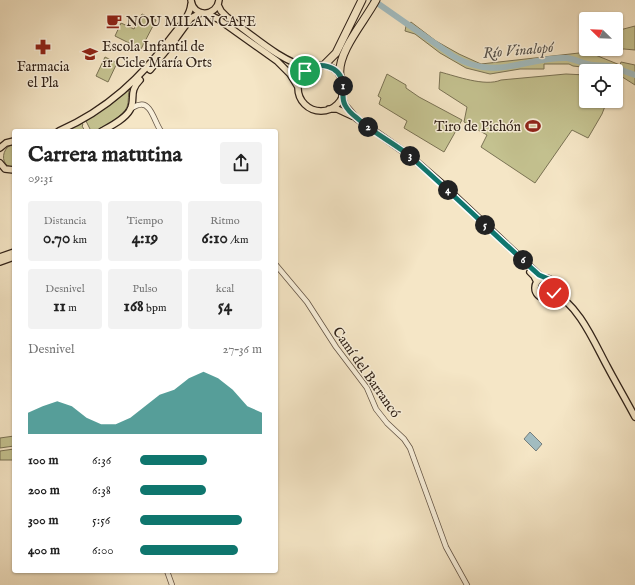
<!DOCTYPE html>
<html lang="es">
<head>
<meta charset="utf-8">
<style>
	:root { --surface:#fff; --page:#f2f2f2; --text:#222; --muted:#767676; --accent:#0f766e }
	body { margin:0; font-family:"IM FELL English",serif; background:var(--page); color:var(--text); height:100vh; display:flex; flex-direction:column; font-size:15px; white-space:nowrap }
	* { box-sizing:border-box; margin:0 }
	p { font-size:13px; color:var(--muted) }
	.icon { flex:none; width:22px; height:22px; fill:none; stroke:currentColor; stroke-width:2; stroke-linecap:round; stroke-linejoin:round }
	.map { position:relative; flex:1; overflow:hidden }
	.sheet { position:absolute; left:12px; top:129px; width:266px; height:444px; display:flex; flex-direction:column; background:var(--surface); border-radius:4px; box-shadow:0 1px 3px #0004 }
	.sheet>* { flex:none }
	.needle { width:26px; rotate:293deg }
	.controls { position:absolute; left:579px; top:12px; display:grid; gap:8px }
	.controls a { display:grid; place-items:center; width:44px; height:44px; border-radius:4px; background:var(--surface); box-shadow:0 1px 3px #0004; font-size:20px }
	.pin { position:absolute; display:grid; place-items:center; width:34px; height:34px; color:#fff; margin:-17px; border:2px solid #fff; border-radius:50%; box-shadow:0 1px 4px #0007 }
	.km { position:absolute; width:20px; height:20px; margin:-10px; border-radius:50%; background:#222; color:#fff; font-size:11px; line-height:20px; text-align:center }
	.round { display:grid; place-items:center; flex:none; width:42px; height:42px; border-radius:4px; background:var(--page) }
	.summary { display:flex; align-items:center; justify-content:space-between; height:68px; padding:0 16px }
	h1 { font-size:22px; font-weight:700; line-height:30px }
	.stats { display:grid; grid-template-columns:repeat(3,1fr); gap:6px; height:68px; padding:4px 16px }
	.stats div { display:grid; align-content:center; border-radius:4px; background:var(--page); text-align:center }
	.stats b { font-size:17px; font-weight:700 }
	.stats small { font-size:11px; font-weight:400 }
	.stats p { font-size:11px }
	.chart { height:112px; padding:8px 16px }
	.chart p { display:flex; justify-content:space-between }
	.chart svg { width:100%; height:72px; margin-top:4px; fill:var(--accent); opacity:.7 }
	ul { padding:0 16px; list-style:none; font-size:13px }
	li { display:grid; grid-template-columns:64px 48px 1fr; align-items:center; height:30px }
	li i { height:10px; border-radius:5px; background:var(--accent) }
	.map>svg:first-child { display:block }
</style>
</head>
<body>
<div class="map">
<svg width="635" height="585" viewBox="0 0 635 585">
	<rect width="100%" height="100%" fill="#f5e6c6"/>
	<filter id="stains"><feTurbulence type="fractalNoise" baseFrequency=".005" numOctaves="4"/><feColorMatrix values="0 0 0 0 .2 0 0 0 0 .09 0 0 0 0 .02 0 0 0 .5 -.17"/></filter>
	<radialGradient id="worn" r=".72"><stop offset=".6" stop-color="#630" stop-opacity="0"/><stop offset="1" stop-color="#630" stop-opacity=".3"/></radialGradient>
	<path fill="#c4c290" stroke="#7a7254" d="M142 14 156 20 141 49 115 36 121 23 134 29Z
		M411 22 436 41 459 54 481 64 588 52 620 65 621 62 635 65V85L616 73V71L573 66 569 64H544V69H520L490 74 466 68 440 53 415 34 405 31 406 26Z
		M635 26V50L624 49 603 51 602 49H616V31Z
		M105 57 117 63 108 82 96 76Z
		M440 72C456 76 485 87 501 80L566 74 586 75V101H607L602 114 588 138 572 130 535 183 481 147 487 135 464 122 467 107 439 89Z
		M387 74 406 85V88L419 97 462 120 444 152 404 128 407 121 379 104 381 98 378 96Z
		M129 88C128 94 129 101 127 107 123 116 100 131 91 131L86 121 118 99Z
		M82 123 83 125 82 126 85 131H65Z
		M14 144V167C0 168 0 147 14 144Z
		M14 436V446L0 448V438Z
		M14 449V460H0V451Z"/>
	<path fill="#a2bcc0" stroke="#757e7d" d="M530 432 542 444 536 451 524 439Z"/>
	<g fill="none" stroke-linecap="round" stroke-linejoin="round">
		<path stroke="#a2bcc0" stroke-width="6" d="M373 0 453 56C497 82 523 57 567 58 574 59 580 62 587 64 594 66 602 65 609 66 618 68 626 72 635 75"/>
		<defs>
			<path id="minor" d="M130 109C133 108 136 105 139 105 151 101 155 124 161 131
				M276 265 307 302 336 347 358 376 367 388 376 409 387 423 404 439 410 448 446 547 467 585
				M167 571 172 585"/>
			<path id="major" d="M191 0C193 18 217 17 219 0
				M218 5 221 11 227 17C250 33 282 63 310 68
				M207 14 218 19 277 61 290 74 298 87
				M298 88a23 23 0 1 1 46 0a23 23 0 1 1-46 0Z
				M150 70 175 40 191 18 201 13
				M342 95 344 104 356 118 410 156 440 182 539 275 544 278
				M329 109H337L352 116
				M59 131C107 110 142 77 173 35 180 26 190 16 191 4
				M102 131C111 126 125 119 130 110 136 99 128 92 140 80
				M0 148 6 143 14 141
				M0 163 5 169 14 170
				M0 257 14 252
				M0 262 14 257
				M530 272 534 276 537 282
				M535 288a10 10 0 1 1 20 0a10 10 0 1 1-20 0Z
				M553 293C578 303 595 344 607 366 616 383 626 400 635 417"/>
			<path id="highway" d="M324 65 336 53 362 0
				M340 75C337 52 365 21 376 0"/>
		</defs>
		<use href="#minor" stroke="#625344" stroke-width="6"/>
		<use href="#major" stroke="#312218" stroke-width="8"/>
		<use href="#highway" stroke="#312218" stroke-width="9"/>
		<use href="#minor" stroke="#f8efda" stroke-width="4.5"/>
		<use href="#major" stroke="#f5e6c6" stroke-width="5.5"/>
		<use href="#highway" stroke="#f5e6c6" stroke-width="7"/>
	</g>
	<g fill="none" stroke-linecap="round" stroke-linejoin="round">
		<defs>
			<path id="route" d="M305 71C319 61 340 65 343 84 344 91 341 98 345 105 347 109 353 115 357 118 373 133 394 143 411 157 455 196 496 236 539 275L551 280 555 286 554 293"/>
		</defs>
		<use href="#route" stroke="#fff" stroke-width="8"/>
		<use href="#route" stroke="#0f766e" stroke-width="5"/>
	</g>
	<defs>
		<symbol id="cafe-bare" viewBox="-9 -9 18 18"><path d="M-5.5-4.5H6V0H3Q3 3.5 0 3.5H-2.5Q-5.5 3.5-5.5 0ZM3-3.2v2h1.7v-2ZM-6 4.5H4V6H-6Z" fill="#8f2418" stroke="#f8efda" stroke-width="2.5" paint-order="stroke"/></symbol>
		<symbol id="pharmacy-bare" viewBox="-9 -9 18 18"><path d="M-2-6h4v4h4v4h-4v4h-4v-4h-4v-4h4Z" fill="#8f2418" stroke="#f8efda" stroke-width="2.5" paint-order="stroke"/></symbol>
		<symbol id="school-bare" viewBox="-9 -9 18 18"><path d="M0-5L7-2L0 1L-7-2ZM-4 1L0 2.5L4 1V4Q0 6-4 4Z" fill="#8f2418" stroke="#f8efda" stroke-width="2.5" paint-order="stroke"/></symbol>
		<symbol id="stadium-bare" viewBox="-9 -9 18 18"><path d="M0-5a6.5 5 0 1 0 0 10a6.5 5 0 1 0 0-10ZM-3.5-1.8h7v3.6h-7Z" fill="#8f2418" stroke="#f8efda" stroke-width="2.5" paint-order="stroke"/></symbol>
	</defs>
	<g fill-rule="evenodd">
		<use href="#cafe-bare" x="103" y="10" width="22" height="22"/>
		<use href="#pharmacy-bare" x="32" y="36" width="22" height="22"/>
		<use href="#school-bare" x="79" y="43" width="22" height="22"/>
		<use href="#stadium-bare" x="522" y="115" width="22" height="22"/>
	</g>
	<g text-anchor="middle" stroke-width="3" stroke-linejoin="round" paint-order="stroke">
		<g font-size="14" fill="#312218" stroke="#f8efda" text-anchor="start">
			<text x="126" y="26">NOU MILAN CAFE</text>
			<text x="102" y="51">Escola Infantil de<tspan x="102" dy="16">1r Cicle María Orts</tspan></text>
			<text x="43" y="71" text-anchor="middle">Farmacia<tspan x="43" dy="16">el Pla</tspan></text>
			<text x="521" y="131" text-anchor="end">Tiro de Pichón</text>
		</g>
		<g font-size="14" fill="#312218" stroke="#f8efda">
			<text transform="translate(367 372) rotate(55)" y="5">Camí del Barrancó</text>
		</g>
		<g font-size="15" font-style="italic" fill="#53504a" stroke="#f8efda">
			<text transform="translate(518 50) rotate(-5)" y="5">Río Vinalopó</text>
		</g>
	</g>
	<rect width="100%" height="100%" filter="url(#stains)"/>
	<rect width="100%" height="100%" fill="url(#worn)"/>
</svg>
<div class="controls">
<a><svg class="needle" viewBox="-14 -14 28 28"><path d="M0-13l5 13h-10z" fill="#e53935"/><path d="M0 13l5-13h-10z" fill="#767676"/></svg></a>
<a><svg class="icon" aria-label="locate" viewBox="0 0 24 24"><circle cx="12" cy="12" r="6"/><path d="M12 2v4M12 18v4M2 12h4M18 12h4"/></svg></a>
</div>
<div class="pin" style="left:305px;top:71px;background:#1e9e55"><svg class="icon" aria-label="arrive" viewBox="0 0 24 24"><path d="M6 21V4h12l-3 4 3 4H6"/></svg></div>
<div class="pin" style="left:554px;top:293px;background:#d93025"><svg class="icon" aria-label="check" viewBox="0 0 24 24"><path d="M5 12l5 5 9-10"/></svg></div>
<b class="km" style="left:343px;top:86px">1</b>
<b class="km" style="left:368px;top:127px">2</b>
<b class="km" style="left:410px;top:156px">3</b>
<b class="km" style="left:448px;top:190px">4</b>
<b class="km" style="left:485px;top:225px">5</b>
<b class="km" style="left:523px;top:260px">6</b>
<section class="sheet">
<div class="summary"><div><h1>Carrera matutina</h1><p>09:31</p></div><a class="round"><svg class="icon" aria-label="share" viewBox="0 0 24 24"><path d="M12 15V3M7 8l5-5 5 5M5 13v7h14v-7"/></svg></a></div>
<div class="stats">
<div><p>Distancia</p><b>0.70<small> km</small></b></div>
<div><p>Tiempo</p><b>4:19</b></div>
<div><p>Ritmo</p><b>6:10<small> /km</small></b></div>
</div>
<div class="stats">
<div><p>Desnivel</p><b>11<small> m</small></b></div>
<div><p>Pulso</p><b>168<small> bpm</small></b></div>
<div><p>kcal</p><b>54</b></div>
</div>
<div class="chart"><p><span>Desnivel</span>27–36 m</p>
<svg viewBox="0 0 160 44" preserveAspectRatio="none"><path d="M0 44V31L10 27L20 24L30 27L40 34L50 38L60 38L70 34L80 27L90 20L100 17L110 10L120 6L130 10L140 17L150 27L160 31V44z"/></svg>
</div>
<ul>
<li><b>100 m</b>6:36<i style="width:55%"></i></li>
<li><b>200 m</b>6:38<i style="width:54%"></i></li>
<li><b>300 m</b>5:56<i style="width:84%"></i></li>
<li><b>400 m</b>6:00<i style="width:80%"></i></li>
</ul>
</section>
</div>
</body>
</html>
